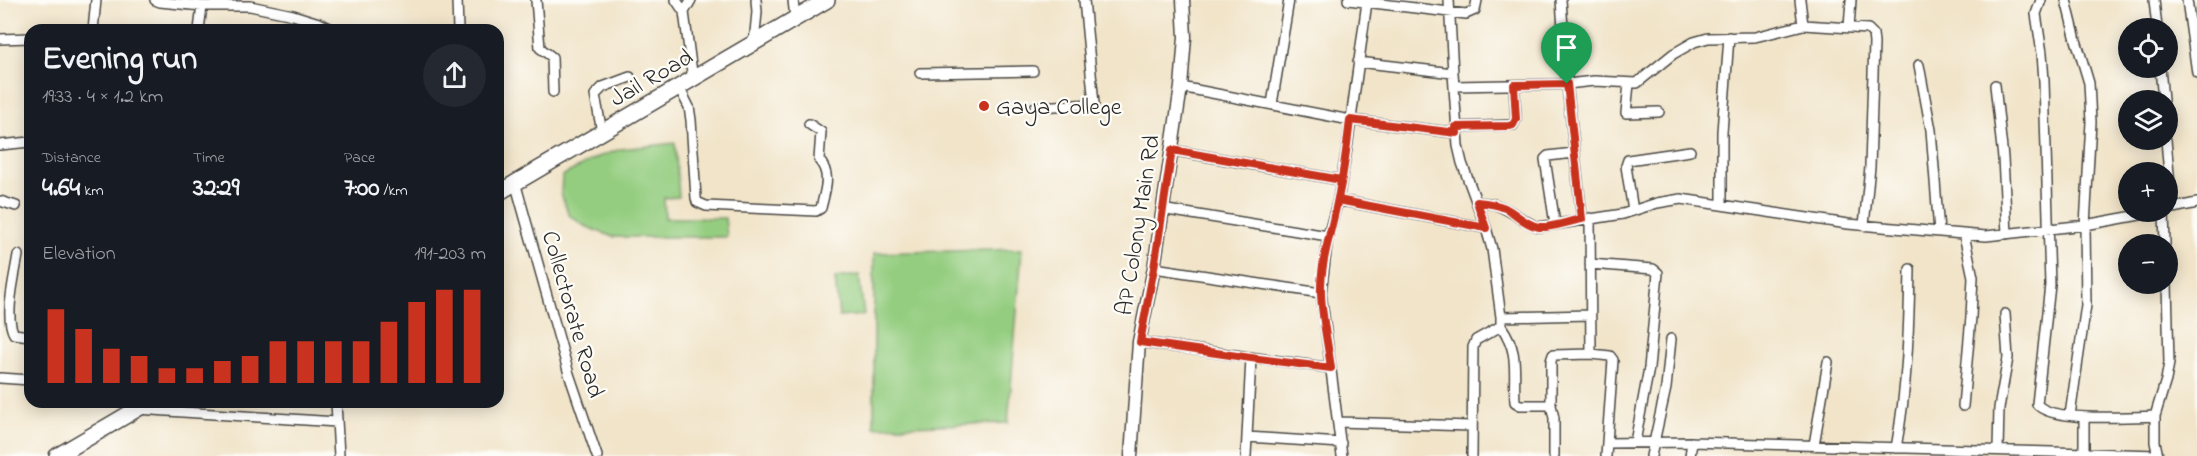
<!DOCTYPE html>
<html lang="en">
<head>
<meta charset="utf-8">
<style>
	:root { --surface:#171b24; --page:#242831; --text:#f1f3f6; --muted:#9ea1a6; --accent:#c8321e }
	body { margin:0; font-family:"Indie Flower",sans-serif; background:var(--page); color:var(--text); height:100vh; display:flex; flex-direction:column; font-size:22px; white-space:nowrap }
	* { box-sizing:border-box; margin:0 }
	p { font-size:20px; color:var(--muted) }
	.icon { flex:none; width:33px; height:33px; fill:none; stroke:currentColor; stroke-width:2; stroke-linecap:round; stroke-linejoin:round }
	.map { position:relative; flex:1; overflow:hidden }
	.panel { position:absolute; left:24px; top:24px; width:480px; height:384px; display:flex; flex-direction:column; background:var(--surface); border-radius:18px; box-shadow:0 3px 15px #0003 }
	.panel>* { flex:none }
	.buttons { position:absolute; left:2118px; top:18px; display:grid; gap:12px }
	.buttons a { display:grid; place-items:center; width:60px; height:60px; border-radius:50%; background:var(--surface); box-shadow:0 3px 15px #0003; font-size:30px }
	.pin { position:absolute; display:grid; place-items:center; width:51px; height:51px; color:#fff; margin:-62px -26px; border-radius:50% 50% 50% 0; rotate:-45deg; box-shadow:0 0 6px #0007 }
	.pin .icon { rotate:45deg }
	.round { display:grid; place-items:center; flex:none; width:63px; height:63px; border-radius:32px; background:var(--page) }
	.headline { display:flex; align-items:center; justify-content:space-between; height:102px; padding:0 18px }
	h1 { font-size:33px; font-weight:700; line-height:45px }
	.stats { display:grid; grid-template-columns:repeat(3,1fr); gap:9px; height:102px; padding:6px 18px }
	.stats div { display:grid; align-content:center }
	.stats b { font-size:26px; font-weight:700 }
	.stats small { font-size:16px; font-weight:400 }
	.stats p { font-size:16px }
	.chart { height:168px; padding:12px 18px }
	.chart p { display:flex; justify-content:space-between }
	.chart svg { width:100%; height:108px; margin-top:6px; stroke:var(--accent); stroke-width:6 }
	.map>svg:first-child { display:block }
</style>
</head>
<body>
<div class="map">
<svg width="2197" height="456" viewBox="0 0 2197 456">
	<rect width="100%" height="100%" fill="#fdfcf7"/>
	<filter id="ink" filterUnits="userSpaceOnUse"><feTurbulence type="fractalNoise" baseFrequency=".0167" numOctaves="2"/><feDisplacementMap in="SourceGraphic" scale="12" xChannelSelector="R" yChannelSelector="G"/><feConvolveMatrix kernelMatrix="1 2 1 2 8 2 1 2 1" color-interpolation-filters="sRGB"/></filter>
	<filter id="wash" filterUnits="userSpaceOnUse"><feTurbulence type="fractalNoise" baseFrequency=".008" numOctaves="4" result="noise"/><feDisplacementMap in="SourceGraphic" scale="24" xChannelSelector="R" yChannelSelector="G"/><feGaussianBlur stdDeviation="1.35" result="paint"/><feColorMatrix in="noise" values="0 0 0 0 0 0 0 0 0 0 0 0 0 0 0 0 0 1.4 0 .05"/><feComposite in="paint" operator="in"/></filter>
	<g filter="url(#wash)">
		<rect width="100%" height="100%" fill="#f1e4c9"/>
		<path fill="#94cd80" stroke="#607c56" stroke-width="1.5" d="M675 143 679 197 664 198 665 218H725L727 237H614L597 231 583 225 569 215 561 194 562 176 598 157 621 149Z
			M1022 249 1008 423 874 427V253Z
			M859 275 864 315 839 317 835 278Z"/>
	</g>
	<g filter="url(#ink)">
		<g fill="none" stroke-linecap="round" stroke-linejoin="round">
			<defs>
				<path id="minor" d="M155 0 160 2 202 6H250L293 15 319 23 334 30
					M457 0 458 30
					M536 0 540 48 552 57 553 92
					M676 0 684 12 693 80
					M793 0 795 18
					M1348 0 1466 14 1475 10 1477 0
					M1449 0 1453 73
					M1561 0 1567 84 1582 219
					M1800 0 1803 25
					M2041 0 2036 14 2042 53 2044 81 2050 285 2037 404C2049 422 2132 417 2155 416
					M2066 0 2076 40 2089 83 2091 122 2085 225 2086 305 2070 415
					M2154 0 2157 28
					M2187 0 2197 73
					M684 12 691 0
					M1849 27 1851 0
					M93 30 96 0
					M199 30 202 6
					M0 39 30 38
					M754 43 757 12 756 0
					M1358 62 1453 73 1458 146 1462 163 1486 228 1492 249 1501 317V326C1520 353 1513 371 1515 402L1520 405H1551L1554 418V456
					M1919 65 1931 130 1939 232
					M2160 68 2163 100
					M920 73 1033 71
					M1629 84 1626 113 1659 112
					M1995 85 2003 158 2007 234
					M1454 86 1567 84 1594 81 1637 83 1673 54 1694 42 1708 38 1755 37 1803 25 1868 29 1873 34 1874 43 1870 167 1864 225
					M679 87 689 107 691 120 696 198 697 202 706 206 816 211 821 208C825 190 832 175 819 160L821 132 809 124
					M1181 87 1350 120 1457 133
					M1272 104 1289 0
					M1035 107 1094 104 1084 0
					M1456 127 1513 125 1516 119 1514 85
					M602 132 595 95 603 87 630 77
					M2166 140 2172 208
					M0 145 30 142
					M1171 150 1341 180
					M515 182 569 374 597 456
					M1338 200 1486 228
					M0 201 16 206
					M1477 202C1484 203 1491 203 1496 205 1512 210 1523 222 1539 227L1623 214 1657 203 1681 199 1848 224 1986 236 2085 225 2156 212
					M1722 205V132L1729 37
					M1161 209 1328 236
					M2168 209 2197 203
					M1633 211 1626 166 1628 160 1690 151
					M2164 212 2165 244
					M1555 224 1545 159 1548 156 1574 153
					M18 255C15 275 4 317 14 334L30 336
					M1590 264 1653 269 1658 273 1649 368 1635 442
					M1154 268 1321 293
					M1501 317 1590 315
					M1139 342 1331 368
					M1591 354 1610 356 1613 360 1606 456
					M0 378 30 380
					M129 402 137 409 337 422
					M336 402 339 456
					M1551 405V361L1553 355 1591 354 1590 218
					M1963 406 1971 317 1973 277 1964 235
					M1338 422 1471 426
					M1247 437 1341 443
					M1607 443 1692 442 2158 455
					M1814 445 1828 362
					M1896 448C1907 389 1909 329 1910 269
					M1998 450 1999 408 2008 358 2005 314
					M2084 453V417
					M1246 456 1251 358
					M1342 456 1321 293 1328 236 1338 200 1347 148 1367 2
					M1472 456 1473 347 1476 340 1501 326
					M1651 456 1666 388 1671 339
					M1690 456 1692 442
					M2158 456 2155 442V416L2166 380 2169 363 2167 284"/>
				<path id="tertiary" d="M1131 456 1139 342 1154 268 1181 87 1185 37 1183 0"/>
				<path id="primary" d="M498 193 827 0
					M57 456 149 402"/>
			</defs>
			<use href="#minor" stroke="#494743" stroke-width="12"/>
			<use href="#tertiary" stroke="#494743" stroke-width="15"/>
			<use href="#primary" stroke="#494743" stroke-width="18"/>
			<use href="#minor" stroke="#fff" stroke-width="9"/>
			<use href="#tertiary" stroke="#fff" stroke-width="12"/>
			<use href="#primary" stroke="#fff" stroke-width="15"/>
		</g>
	</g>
	<g fill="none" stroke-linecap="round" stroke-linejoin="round" filter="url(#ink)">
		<defs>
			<path id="route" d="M1567 84 1514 85 1516 119 1513 125 1509 126 1456 127 1457 133 1350 120C1347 146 1344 172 1338 198 1332 230 1320 261 1321 294 1322 318 1328 344 1331 368L1251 358 1140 342 1154 268 1172 150 1341 180 1338 200 1486 228 1477 202C1488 203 1496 204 1505 208 1517 214 1526 225 1539 227 1552 228 1569 221 1582 219L1567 84"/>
		</defs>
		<use href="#route" stroke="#fff" stroke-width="12"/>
		<use href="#route" stroke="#c8321e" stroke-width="8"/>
	</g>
	<circle fill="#c8321e" stroke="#fdfcf7" stroke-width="2" cx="984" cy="106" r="6"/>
	<g text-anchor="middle" stroke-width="4.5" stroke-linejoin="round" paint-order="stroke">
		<g font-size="24" fill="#2b2b2b" stroke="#fdfcf7">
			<text transform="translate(651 77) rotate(-30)" y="8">Jail Road</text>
			<text transform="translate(1137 225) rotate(-81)" y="8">AP Colony Main Rd</text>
			<text transform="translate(574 314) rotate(74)" y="8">Collectorate Road</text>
		</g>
		<g font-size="24" fill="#2b2b2b" stroke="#fdfcf7" text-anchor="start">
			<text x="996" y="114">Gaya College</text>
		</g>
	</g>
</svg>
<div class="buttons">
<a><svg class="icon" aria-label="locate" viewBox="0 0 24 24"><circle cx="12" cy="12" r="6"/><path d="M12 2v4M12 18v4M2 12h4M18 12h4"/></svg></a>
<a><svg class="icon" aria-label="layers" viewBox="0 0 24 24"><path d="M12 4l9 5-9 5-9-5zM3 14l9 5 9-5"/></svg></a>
<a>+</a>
<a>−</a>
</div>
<div class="pin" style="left:1567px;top:84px;background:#1e9e55"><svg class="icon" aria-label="arrive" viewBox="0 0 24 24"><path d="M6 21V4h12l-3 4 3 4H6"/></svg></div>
<section class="panel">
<div class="headline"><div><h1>Evening run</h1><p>19:33 · 4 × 1.2 km</p></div><a class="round"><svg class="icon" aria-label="share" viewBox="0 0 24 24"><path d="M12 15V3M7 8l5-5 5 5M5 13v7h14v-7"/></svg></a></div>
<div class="stats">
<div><p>Distance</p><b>4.64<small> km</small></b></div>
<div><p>Time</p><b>32:29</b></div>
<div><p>Pace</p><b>7:00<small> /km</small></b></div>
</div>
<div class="chart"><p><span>Elevation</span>191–203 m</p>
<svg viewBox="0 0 160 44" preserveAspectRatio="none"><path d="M5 44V14M15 44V22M25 44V30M35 44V33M45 44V38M55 44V38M65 44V35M75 44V33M85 44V27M95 44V27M105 44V27M115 44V27M125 44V19M135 44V11M145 44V6M155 44V6"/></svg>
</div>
</section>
</div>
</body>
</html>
